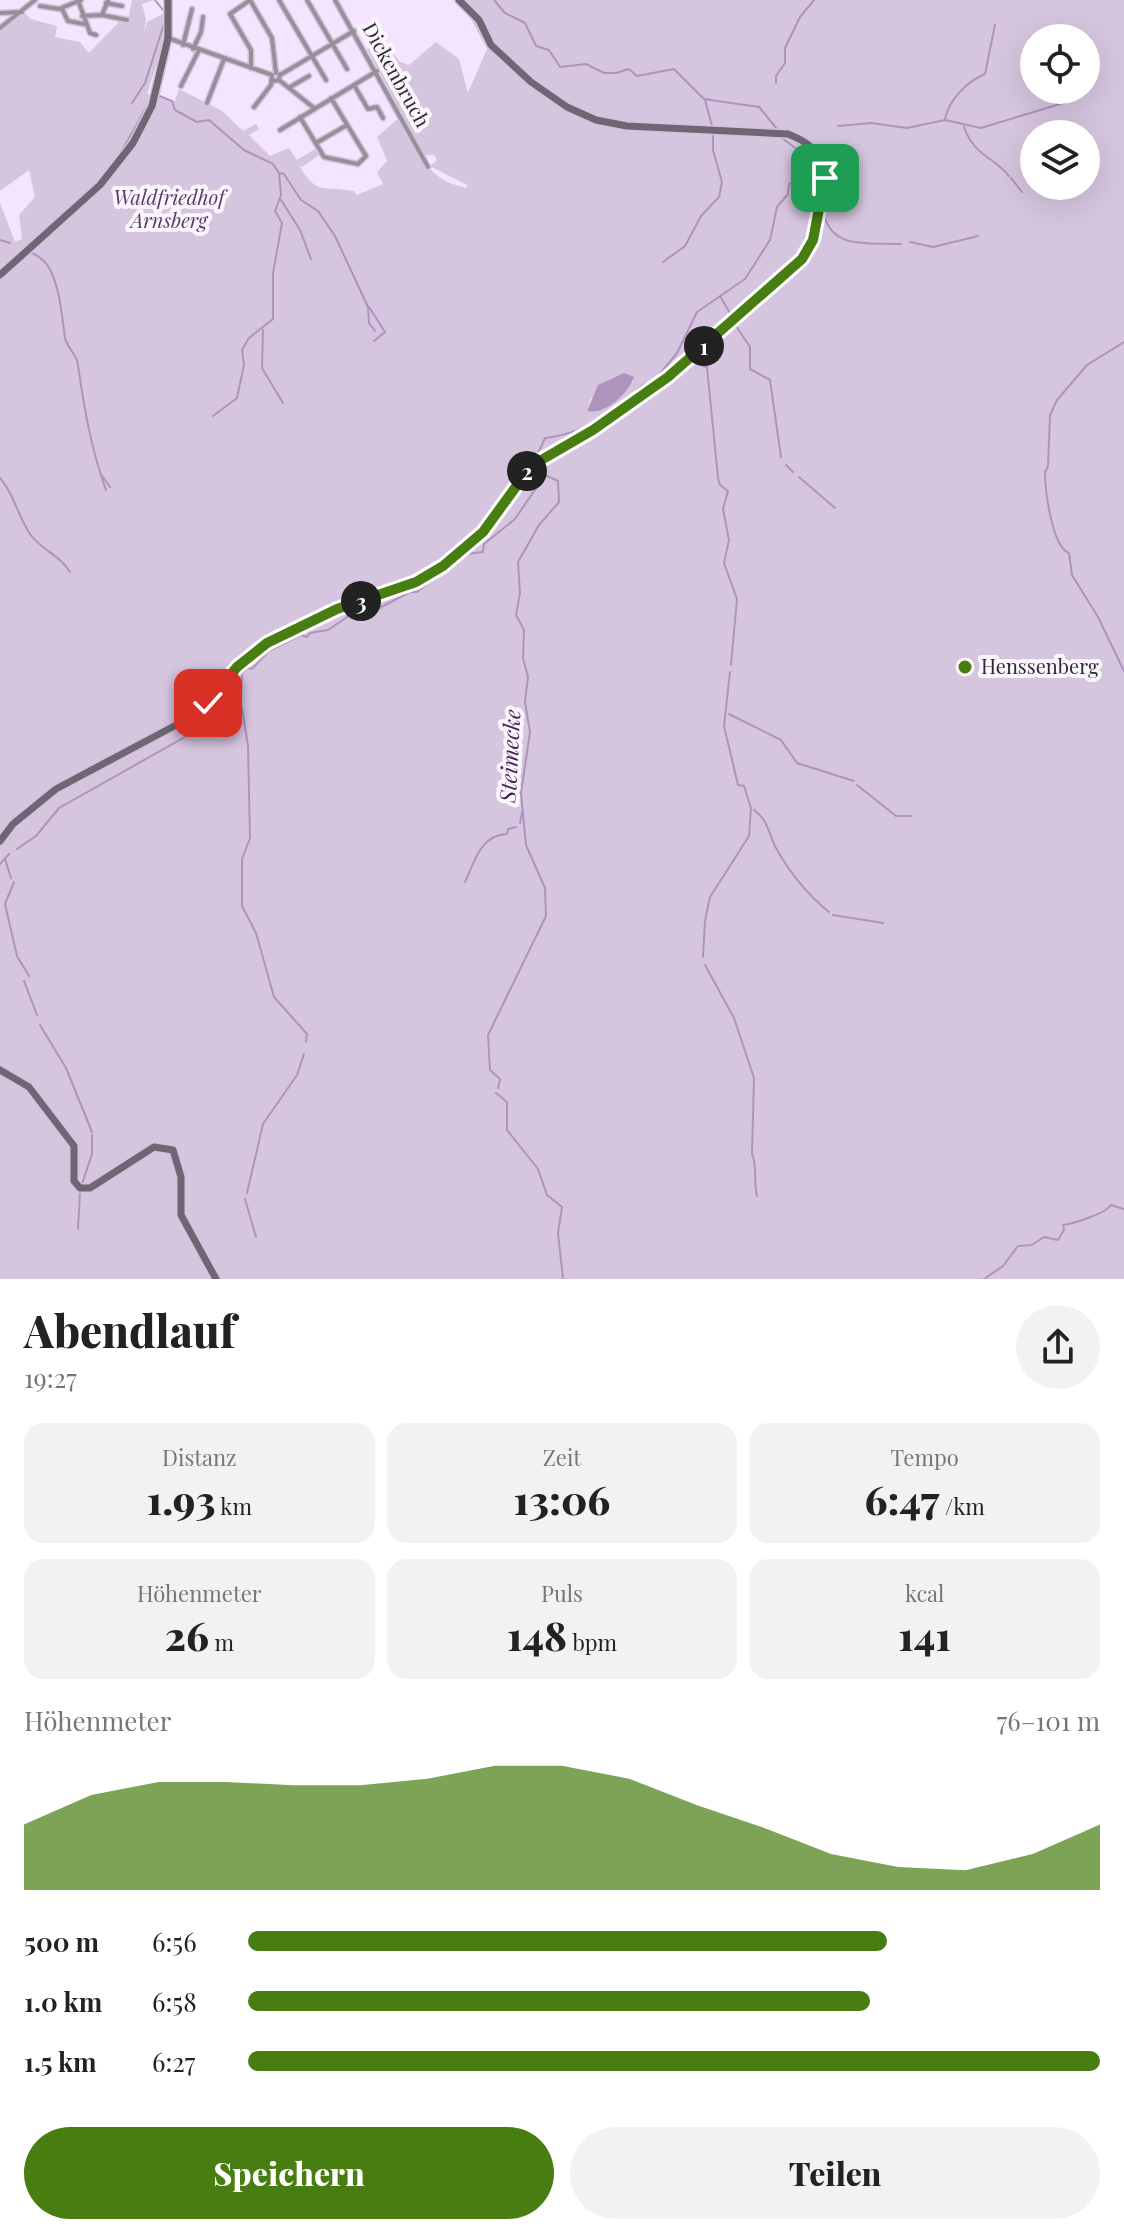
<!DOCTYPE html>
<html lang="de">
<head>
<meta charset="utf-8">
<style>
	:root { --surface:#fff; --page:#f2f2f2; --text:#222; --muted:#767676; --accent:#477d11 }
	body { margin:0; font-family:"Playfair Display",serif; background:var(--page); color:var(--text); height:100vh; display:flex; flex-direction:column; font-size:30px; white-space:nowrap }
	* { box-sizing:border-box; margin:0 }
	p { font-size:26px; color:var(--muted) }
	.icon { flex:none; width:44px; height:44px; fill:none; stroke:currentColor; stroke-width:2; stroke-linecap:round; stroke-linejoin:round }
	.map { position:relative; height:1279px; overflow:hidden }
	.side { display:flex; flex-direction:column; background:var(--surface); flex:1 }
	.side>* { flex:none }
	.buttons { position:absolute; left:1020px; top:24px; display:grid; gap:16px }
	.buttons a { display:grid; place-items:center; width:80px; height:80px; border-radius:50%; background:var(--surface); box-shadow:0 8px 32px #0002; font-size:40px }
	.pin { position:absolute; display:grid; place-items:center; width:68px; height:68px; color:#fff; margin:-34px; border-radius:16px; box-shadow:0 4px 12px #0006 }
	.km { position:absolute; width:40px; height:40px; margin:-20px; border-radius:50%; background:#222; color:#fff; font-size:22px; line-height:40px; text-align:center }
	.round { display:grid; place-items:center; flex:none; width:84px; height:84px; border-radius:42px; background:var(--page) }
	.head { display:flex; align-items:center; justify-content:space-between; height:136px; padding:0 24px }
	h1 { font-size:44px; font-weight:800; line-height:60px }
	.metrics { display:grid; grid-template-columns:repeat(3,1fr); gap:12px; height:136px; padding:8px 24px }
	.metrics div { display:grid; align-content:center; border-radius:20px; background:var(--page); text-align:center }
	.metrics b { font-size:40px; font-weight:800 }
	.metrics small { font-size:22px; font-weight:400 }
	.metrics p { font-size:22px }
	.chart { height:224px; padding:16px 24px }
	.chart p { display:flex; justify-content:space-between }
	.chart svg { width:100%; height:144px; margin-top:8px; fill:var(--accent); opacity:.7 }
	.button { display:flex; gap:16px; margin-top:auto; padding:16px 24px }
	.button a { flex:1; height:92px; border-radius:48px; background:var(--accent); color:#fff; font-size:32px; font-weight:800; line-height:92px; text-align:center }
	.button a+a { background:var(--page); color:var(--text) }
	ul { padding:0 24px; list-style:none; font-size:26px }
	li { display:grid; grid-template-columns:128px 96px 1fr; align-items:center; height:60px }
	li i { height:20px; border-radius:10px; background:var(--accent) }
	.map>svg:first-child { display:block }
</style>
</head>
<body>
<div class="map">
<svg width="1124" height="1279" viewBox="0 0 1124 1279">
	<rect width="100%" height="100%" fill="#f5e4ff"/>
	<path fill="#d6c5df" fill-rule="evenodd" d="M132 0H154L142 4 146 19 144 33 147 22 165 13V38L147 94 175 101 179 89 222 111 243 131 256 124 259 129 249 135 270 156 289 148 297 160 315 149 319 155 302 167 299 165C316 195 322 186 354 191L357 195 383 184 377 172 387 161 377 137 401 116C419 152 425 180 467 188V185L430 166 437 160 434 155H424L367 49 372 46 369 41 379 35 400 62 409 65 436 42 459 59 468 93 487 49 471 19 476 13 464 0H1124V1279H0V203L15 242 22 239 19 215 35 197 29 170 0 191V27L25 13 31 19 57 26 55 37 80 42 89 53 120 21 128 20ZM1034 38H1086V90H1034ZM1034 134H1086V186H1034ZM608 380H634L619 397 587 411 590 400Z"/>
	<path fill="#ae94bc" d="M624 373 634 377C628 394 605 415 587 411L598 385Z"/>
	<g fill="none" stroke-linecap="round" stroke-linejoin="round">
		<path stroke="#ae94bc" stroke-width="2" d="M155 0 163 10
			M494 0 505 13 525 23 536 46 549 50 560 67 586 64 604 73H616L629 69 637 76 674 69 704 99 759 107 777 129
			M776 83V76L785 63V48L800 17 814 0
			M157 95 172 101 175 110 195 121
			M705 100 712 126
			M132 103 145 83 164 24
			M945 119C949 99 968 81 985 74L995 25
			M196 122 209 120 244 150 273 164 279 173 281 195 275 211 282 223 273 273V319L249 338 242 350 244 365 237 398 213 416
			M838 126 871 123 907 128 945 120 981 128 1073 100
			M964 127C975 157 992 155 1009 176
			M119 156 146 108
			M279 173 284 174 301 200 318 211 335 236 368 307 369 323 375 331
			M1011 178 1022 192
			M798 185 818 209
			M281 200 300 230 311 259
			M824 215C833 251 872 242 901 244
			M0 240 10 243
			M910 242 933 247 978 236
			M29 252C36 254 44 260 48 266 60 285 62 317 65 338 67 348 77 354 78 365 84 407 91 449 106 490
			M663 262 685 246 701 216 719 197 722 182 713 150V133
			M720 296 731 315
			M369 307 385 332 374 341
			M736 326 750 347V369L770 380 781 457
			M263 330 262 368 283 403
			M685 337 691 350
			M1124 342 1087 365 1057 400 1050 415 1048 466 1045 472C1045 490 1052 547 1069 553L1072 575 1098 617 1124 671
			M694 358 704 359 703 366 707 367 718 478 720 485 728 491 723 509 729 540 724 563 737 599 731 665
			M536 458 545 438C573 435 596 424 620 407 632 397 638 384 654 381L677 353 697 312 745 279 770 240 777 207 788 194 789 184 805 179 813 167 802 153 782 138
			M786 465 793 472
			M100 473 110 487
			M799 477 835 508
			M0 478C14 493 18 517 30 534 41 550 59 554 70 572
			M228 690 232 680 248 668 252 669 269 651 301 635 307 637 310 633 328 630 356 611 370 613 410 592H417L466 554 483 552 484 544 515 519 545 475 538 465
			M241 704 242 673
			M242 708 248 746 250 838 242 859V906L256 933 274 997 307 1034 306 1042
			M729 714 781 740 797 763 854 781
			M857 785 896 816H911
			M754 810C768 820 768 832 776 848 790 873 808 895 829 912
			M520 823 522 812
			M17 849 36 836 59 808 192 733 214 712 227 693
			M5 859 11 878
			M0 864 9 854
			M14 882 5 904 17 956 29 976
			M465 882C474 863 480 835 507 834L508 829 516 827
			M833 915 883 923
			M703 957 705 921 710 897 749 836 751 808 744 786 738 785 724 726 730 672
			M705 965 734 1018 754 1078 752 1154C758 1168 753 1181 757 1196
			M24 981 37 1015
			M40 1025 66 1068 92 1132
			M498 1088 500 1079 490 1070 488 1035 546 916 545 888 526 845 521 793 530 732 525 702 528 677 523 658 524 630 516 615 520 593 518 562 539 525 559 502 558 481 545 475
			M496 1093 507 1102V1130L538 1169 547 1195 562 1207 558 1233 563 1279
			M82 1184 92 1154V1135
			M247 1193 263 1124 297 1075 304 1054
			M245 1199 256 1237
			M78 1229 80 1192
			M984 1279 1003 1266 1018 1246 1032 1245 1044 1237 1058 1240 1064 1230 1063 1225C1072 1224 1105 1214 1111 1205L1124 1209"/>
		<defs>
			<path id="street" d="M108 0 102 15 127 20
				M250 0 230 14 251 50V68
				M250 0 272 38 276 73
				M279 0 326 80
				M307 0 347 69
				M335 0 428 167
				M79 3 90 33 96 35
				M106 3 122 6
				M40 6 59 9 81 0
				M62 9 68 21 84 24
				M0 13 22 12
				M82 16 102 15
				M0 28 35 0
				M168 38 272 75
				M183 45 192 9
				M193 49 201 32 203 17
				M280 75 354 31
				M279 80 314 108
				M273 81 279 80 280 74
				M354 85 368 109 377 107 383 118
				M181 86 198 52
				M290 87 309 76
				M207 103 224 59
				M254 107 271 85 272 75
				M300 117 324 157 358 164 366 156 331 98
				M280 130 377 71
				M316 143 347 125"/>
			<path id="secondary" d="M0 275 100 185 133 143 152 106 168 38V0
				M0 841 13 824 56 789 178 724 208 703 237 667 267 643 337 609 416 582 443 566 483 532 531 466 593 430 668 377 802 259C819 235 835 183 818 156 811 144 800 139 788 134L627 126 596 120 567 107 531 82 491 45 479 20 459 0
				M0 1070 29 1087 74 1146V1181L80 1188H90L154 1147 173 1150 181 1177V1215L216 1279"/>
		</defs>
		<use href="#street" stroke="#d2c3db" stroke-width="7"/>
		<use href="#secondary" stroke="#d2c3db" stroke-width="10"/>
		<use href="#street" stroke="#97909b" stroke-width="4"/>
		<use href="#secondary" stroke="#6f6575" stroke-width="7"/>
	</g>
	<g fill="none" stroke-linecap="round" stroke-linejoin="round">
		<defs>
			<path id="route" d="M208 703 237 667 267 643 337 609 416 582 443 566 483 532 531 466 593 430 668 377 802 259 813 240 825 178"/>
		</defs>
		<use href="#route" stroke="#fff" stroke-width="16"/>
		<use href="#route" stroke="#477d11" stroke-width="10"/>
	</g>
	<circle fill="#477d11" stroke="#faf7fc" stroke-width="3" cx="965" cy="667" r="8"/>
	<g text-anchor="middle" stroke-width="8" stroke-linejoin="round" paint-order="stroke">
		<g font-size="20" fill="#312a35" stroke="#faf7fc">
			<text transform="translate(396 75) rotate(61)" y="7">Dickenbruch</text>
		</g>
		<g font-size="20" font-style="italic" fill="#5c386d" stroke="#faf7fc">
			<text x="169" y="205">Waldfriedhof<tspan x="169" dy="23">Arnsberg</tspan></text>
		</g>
		<g font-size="20" fill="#312a35" stroke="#faf7fc" text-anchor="start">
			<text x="981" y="674">Henssenberg</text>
		</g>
		<g font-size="22" font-style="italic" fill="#462357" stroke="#faf7fc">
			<text transform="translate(510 756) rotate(-87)" y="8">Steimecke</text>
		</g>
	</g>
</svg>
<div class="buttons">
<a><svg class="icon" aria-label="locate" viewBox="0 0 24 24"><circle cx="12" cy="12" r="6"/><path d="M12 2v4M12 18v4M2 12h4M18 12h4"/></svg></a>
<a><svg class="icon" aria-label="layers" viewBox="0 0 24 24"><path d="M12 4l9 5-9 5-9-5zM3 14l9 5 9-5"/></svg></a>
</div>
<div class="pin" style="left:825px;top:178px;background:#1e9e55"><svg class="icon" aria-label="arrive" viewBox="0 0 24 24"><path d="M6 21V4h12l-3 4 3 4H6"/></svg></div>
<div class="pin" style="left:208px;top:703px;background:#d93025"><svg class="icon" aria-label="check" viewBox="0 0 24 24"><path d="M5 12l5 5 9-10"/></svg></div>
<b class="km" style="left:704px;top:346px">1</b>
<b class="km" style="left:527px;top:471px">2</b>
<b class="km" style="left:361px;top:601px">3</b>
</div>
<section class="side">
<div class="head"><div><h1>Abendlauf</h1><p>19:27</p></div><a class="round"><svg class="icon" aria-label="share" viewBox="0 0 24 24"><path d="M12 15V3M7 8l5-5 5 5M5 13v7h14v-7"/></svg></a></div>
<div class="metrics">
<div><p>Distanz</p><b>1.93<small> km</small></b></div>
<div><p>Zeit</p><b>13:06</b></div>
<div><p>Tempo</p><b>6:47<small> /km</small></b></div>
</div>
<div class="metrics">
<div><p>Höhenmeter</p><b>26<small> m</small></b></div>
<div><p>Puls</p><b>148<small> bpm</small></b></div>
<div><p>kcal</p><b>141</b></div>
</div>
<div class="chart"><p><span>Höhenmeter</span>76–101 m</p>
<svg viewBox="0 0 160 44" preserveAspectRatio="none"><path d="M0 44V24L10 15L20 11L30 11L40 12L50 12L60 10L70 6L80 6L90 10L100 18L110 25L120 33L130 37L140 38L150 33L160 24V44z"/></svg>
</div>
<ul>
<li><b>500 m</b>6:56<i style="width:75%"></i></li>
<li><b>1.0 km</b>6:58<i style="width:73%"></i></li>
<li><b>1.5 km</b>6:27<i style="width:100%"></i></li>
</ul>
<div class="button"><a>Speichern</a><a>Teilen</a></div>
</section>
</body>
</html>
